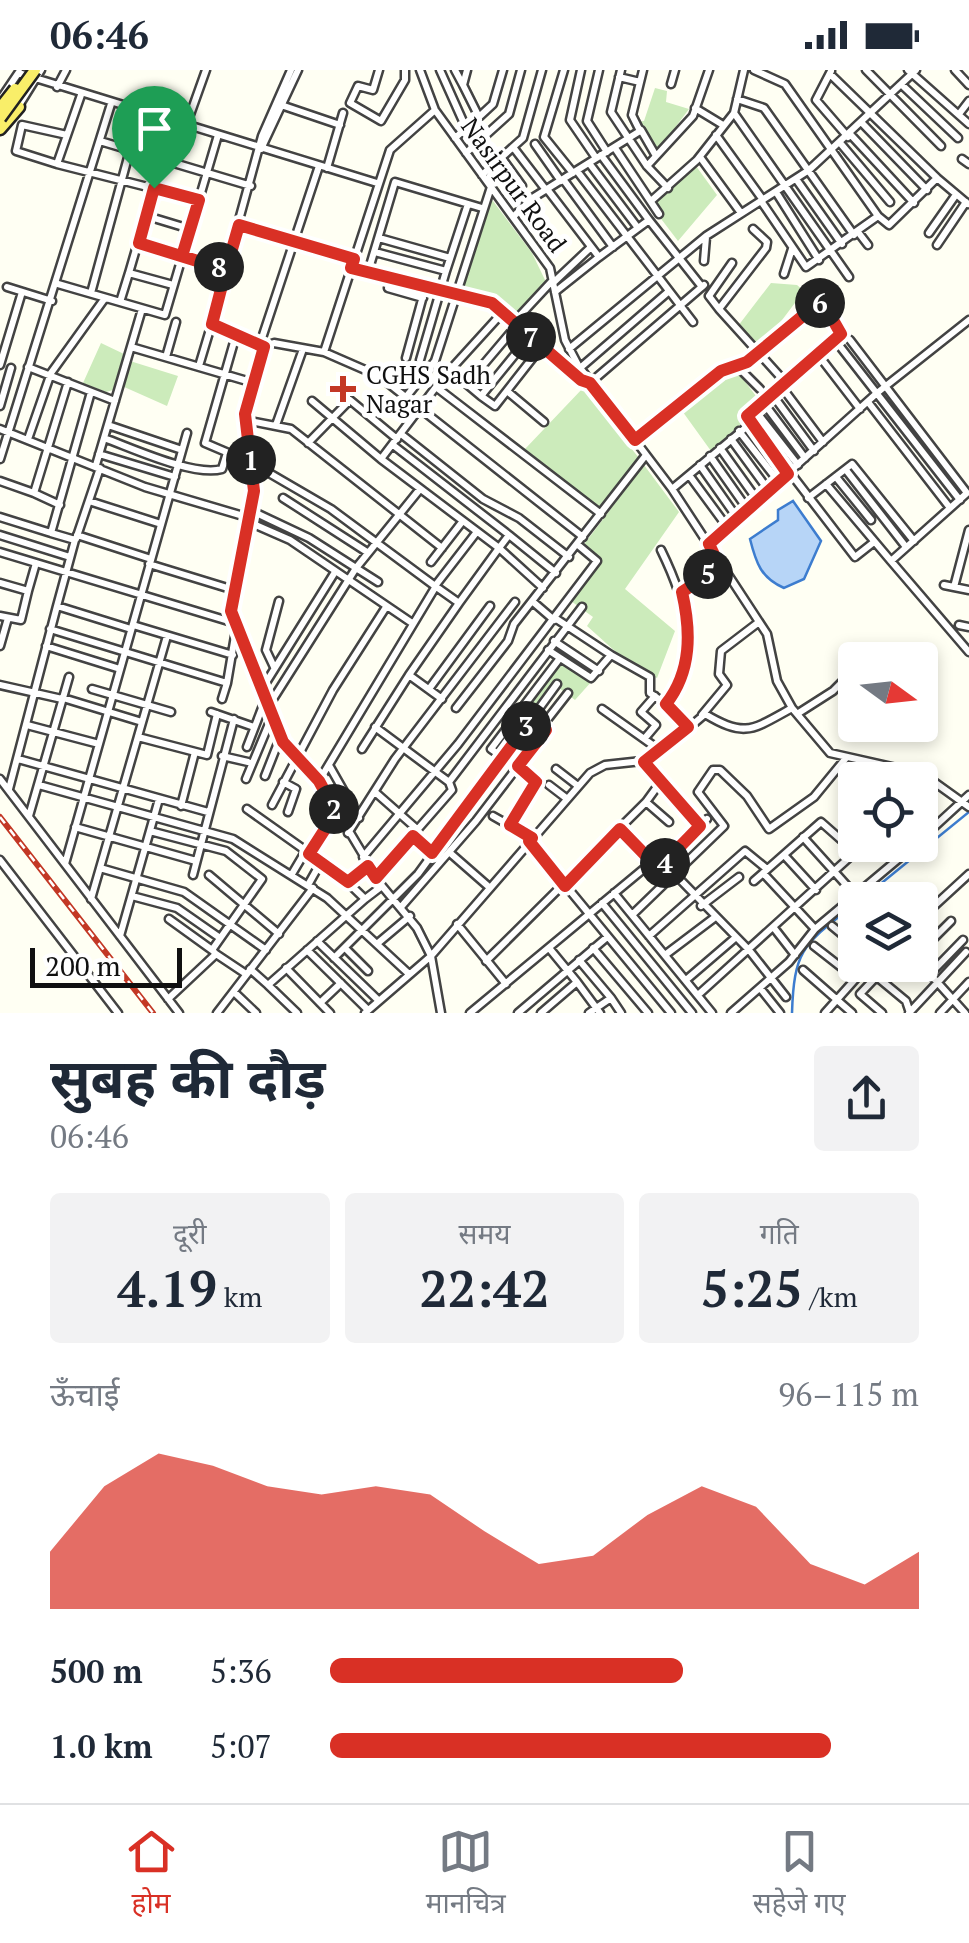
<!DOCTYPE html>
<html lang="hi">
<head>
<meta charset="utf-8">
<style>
	:root { --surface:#fff; --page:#f2f2f3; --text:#1f2937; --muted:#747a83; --line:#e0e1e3; --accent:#d93025 }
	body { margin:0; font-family:"PT Serif","Noto Sans Devanagari",serif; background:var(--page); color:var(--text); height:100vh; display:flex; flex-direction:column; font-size:38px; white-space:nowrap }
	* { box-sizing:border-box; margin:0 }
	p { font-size:32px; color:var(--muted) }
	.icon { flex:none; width:55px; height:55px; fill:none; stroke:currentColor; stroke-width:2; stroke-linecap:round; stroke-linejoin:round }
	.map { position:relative; height:943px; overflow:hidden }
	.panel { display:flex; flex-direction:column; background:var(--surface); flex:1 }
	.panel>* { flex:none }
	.needle { width:65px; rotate:105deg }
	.fabs { position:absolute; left:838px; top:572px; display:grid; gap:20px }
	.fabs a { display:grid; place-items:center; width:100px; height:100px; border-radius:10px; background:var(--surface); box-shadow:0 5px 15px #0003; font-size:50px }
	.scale { position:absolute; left:30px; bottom:25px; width:152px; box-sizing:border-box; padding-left:10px; border:5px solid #101010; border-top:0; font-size:28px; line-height:35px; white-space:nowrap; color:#101010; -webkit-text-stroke:8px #fff; paint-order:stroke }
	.pin { position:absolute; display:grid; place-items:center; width:85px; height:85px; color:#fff; margin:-102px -42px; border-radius:50% 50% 50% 0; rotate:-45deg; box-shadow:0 0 10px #0007 }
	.pin .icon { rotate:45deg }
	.km { position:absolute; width:50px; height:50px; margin:-25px; border-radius:50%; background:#222; color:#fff; font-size:28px; line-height:50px; text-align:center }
	.round { display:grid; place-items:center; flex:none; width:105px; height:105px; border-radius:10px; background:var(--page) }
	.head { display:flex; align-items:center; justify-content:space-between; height:170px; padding:0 50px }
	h1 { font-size:55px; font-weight:700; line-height:75px }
	.stats { display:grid; grid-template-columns:repeat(3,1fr); gap:15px; height:170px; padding:10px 50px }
	.stats div { display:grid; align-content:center; border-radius:10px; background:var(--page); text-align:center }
	.stats b { font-size:50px; font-weight:700 }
	.stats small { font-size:28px; font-weight:400 }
	.stats p { font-size:28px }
	.chart { height:280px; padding:20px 50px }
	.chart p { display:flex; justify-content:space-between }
	.chart svg { width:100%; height:180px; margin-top:10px; fill:var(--accent); opacity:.7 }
	ul { padding:0 50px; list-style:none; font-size:32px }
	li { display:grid; grid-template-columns:160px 120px 1fr; align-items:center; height:75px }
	li i { height:25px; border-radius:12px; background:var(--accent) }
	.status { display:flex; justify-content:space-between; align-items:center; height:70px; padding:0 50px; background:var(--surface); direction:ltr }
	.status svg { height:28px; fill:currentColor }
	.tab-bar { display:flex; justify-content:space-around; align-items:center; height:140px; border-top:2px solid var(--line); background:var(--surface); font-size:28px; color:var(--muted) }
	.tab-bar a { display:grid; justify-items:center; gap:5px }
	.tab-bar .current { color:var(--accent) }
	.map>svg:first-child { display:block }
</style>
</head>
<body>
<div class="status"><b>06:46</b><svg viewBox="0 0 49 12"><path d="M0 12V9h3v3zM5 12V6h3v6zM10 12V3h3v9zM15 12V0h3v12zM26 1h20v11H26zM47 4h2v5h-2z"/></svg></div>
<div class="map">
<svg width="969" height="943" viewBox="0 0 969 943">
	<rect width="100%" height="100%" fill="#fffff3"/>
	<path fill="#ccebbb" d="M655 18 667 21 666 32 689 39 656 83 637 52 644 51Z
		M696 96 717 125 678 171 652 137Z
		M490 127 532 183 546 212 515 249 493 231 461 219Z
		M771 213 797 215 804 221 776 258 779 262 761 278 738 256Z
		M101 273 124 284 113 320 106 322 83 313Z
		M130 291 178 306 167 336 122 316Z
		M737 301 759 330 740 347 743 352 711 381 680 338 722 304Z
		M583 318 639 388 600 438 525 379Z
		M644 395 679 442 625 519 675 561 657 608 626 591 587 556 593 547 571 531 600 492 582 477Z
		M562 589 592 611 575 630 555 615 531 649 520 641Z"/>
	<path fill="#b7d5f7" stroke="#3d7dcf" stroke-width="2.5" d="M793 431 821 471 804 509 784 518C761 508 756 493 750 469L778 450V440Z"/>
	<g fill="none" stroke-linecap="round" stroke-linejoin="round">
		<path stroke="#3d7dcf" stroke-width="2.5" d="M862 829 969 742
			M792 943C794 877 805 874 855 834"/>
		<defs>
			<path id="minor" d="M291 0 262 66 211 252 264 277 245 343 254 421 231 541 283 672 319 711 382 816 417 858 431 886 441 943
				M379 0 373 20 358 16 350 33 381 51 405 10V0
				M420 0 435 40 550 198 565 270 578 295 672 419 767 564 777 611 792 638 830 683 923 704 969 737
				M440 0 466 58
				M455 0 463 15
				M564 0 544 67 573 103
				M581 0 570 50 596 88
				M599 0 587 51 607 82
				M621 0 611 42 647 96 668 118
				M754 0 785 14 878 146 806 197 761 131
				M866 0 941 76
				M908 0 969 54
				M955 0 969 15
				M831 1 816 30 848 67
				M19 3 377 113
				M830 4 937 108 889 155 878 146
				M619 7 640 12
				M671 14 675 0
				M901 14 958 68
				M57 17 66 0
				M81 25 57 94 199 130
				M737 29 764 38 854 165
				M0 30 19 2
				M281 35 340 55
				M18 37 41 0
				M695 38 723 55
				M734 43 849 207
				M959 44 969 31
				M479 47 493 34 503 0
				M862 53 927 120
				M186 56 206 0
				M641 60 656 86
				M850 64 914 133
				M716 65 763 130
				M455 68 479 47 463 15 467 0
				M100 71 251 116
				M535 74 561 111
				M841 74 890 132
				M513 77 546 120
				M615 78 659 144
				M261 79 298 0
				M466 83 509 44 521 0
				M601 85 649 150
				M501 87 522 116
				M700 87 741 143
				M962 89 969 94
				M162 90 129 203 173 215
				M589 93 638 158
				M57 94 16 81 22 55 67 65
				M647 96 693 46 709 0
				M327 98 343 43
				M577 101 693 252
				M482 105 523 68 542 0
				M937 108 968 134
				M563 109 613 177
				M796 109 842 174
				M547 119 599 187 555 222
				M776 122 819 190
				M651 131 697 90 734 43 744 0
				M147 146 190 159
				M514 146 534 127 640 61 632 45 643 0
				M240 155 354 189
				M753 159 767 172 766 178 719 239 785 312
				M858 162 868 175
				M929 163 955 126
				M379 168 450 188
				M139 173 226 199
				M937 175 966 132
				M375 182 446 201 420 290
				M599 187 649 150 702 217
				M704 191 706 167
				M351 198 493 233 581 310 590 313 704 215
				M446 201 468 134
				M368 202 395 112 482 138
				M784 204 792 179
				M554 212 591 177
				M58 214 165 245 218 65
				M7 217 52 231
				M388 218 423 228
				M91 223 130 80
				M120 232 129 203
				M719 239 709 226 732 193
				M514 252 553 210
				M236 265 205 373 252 393 331 439 435 516
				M260 274 319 96
				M839 275 960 430
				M131 277 254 313
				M264 277 274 273 324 282 379 306 583 467
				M569 279 706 166 809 100 916 0
				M324 282 390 80 435 40
				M166 287 176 252
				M820 287 860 339
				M406 288 426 215
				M0 295 22 222
				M199 296 211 256
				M737 296 760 319
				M28 297 115 331
				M580 298 668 222
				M450 300 481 326 530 266
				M467 314 517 255
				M781 316 823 372
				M436 317 601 444
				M507 321 544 352
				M772 324 814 381
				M481 326 495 336 542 276
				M406 327 435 291 491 117
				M312 331 381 389
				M763 332 805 388
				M868 332 950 438
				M0 336 11 298
				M754 339 798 395
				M245 350 291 359 442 478
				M752 353 855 487 874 472
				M108 355 182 380
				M276 355 303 279
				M0 359 145 417 250 448
				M739 361 779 412
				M401 364 483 429 519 448 569 487
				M104 368C132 378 194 407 222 399L227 383
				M28 369 51 303 105 228
				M731 369 769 421
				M635 370 721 301 747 292 816 235 825 236 841 263 748 345 750 354 672 419
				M308 373 350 330 397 369
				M393 375 509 465 499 478 543 518
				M720 378 758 431
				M99 384 175 407
				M710 386 748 440
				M0 389 111 34
				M96 395 142 239
				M700 395 738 449
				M846 400 906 477
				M689 405 728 458
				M836 407 871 450
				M0 411 34 423 68 312
				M826 414 891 491 967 423 850 270
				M34 423 60 435
				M283 428 367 482
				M808 428 852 394 914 471
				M89 431 161 454
				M0 447 51 463 91 322
				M249 452 290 470 412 553
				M51 463 75 470 57 536 131 559
				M476 463 435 516 459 533 499 478 381 389 442 309 503 242
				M0 465 70 487
				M77 465 151 489
				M509 465 556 503
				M76 469 100 398
				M709 474 877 323 969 250
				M661 480C685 529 704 587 666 634L688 657
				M0 482 235 553
				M891 491 969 582
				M431 492 462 452
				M149 494 234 520
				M378 512 356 498 420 419
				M0 513 28 521 36 493
				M944 515 969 520
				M954 517 969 460
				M682 522 719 497
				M532 531 554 550
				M0 546 21 550 28 521
				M133 555 233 585
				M959 555 969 557
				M50 559 227 613 236 560
				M554 571 599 601
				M0 576 8 548
				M46 576 120 599
				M548 580 591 608 611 585 555 548
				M611 585 650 607V623L666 634
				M274 597 266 580 279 531
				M409 605 459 533
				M0 615 62 629
				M92 619 171 642
				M429 619 490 536
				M260 622 335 502
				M63 628 142 652
				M222 629 227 613
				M456 638 508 571 514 554 646 385
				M602 639 661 681
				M211 642 254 657
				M797 644 833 621 855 599
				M702 645 727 615 719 604 721 581 759 552
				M27 655 99 674
				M543 655 568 623
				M375 657 449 712
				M138 667 207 685 217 644
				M645 668 656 655 641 642 655 626
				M247 677 264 633 273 629 356 498 309 468 252 441
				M362 679 409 605 442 629
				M222 686 248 692
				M504 688 491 679 560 588
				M18 689 208 742
				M330 697 359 748
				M556 699 578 716
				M265 706 280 668
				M0 709 179 943
				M246 709 271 649
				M319 711 436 516
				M283 712 296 719 288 742
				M39 715 233 769 327 828 409 904
				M549 715 566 728
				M659 715 701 756
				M9 719 57 536
				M920 721 932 709
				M375 722 418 760
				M646 732 669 752
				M272 735 333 620 386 537
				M181 736 195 682
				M247 739 340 805 365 829 382 816
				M29 746 69 607
				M493 746 532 768
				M510 755 536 712 518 697
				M75 757 196 791
				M620 759 651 791
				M150 761 226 781 262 809 212 880 216 884 168 929
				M348 763 395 689 515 532
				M413 766 431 783
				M803 767 859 829
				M920 770 969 725
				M529 771 671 943
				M449 782 489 817
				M309 784 336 743
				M784 785 816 820
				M363 787 458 674 597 491 578 475
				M0 790 118 943
				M664 793 707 749
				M65 794 187 363
				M100 798 184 822 266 880
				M763 803 815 859
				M292 804 305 782
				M193 805 234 649
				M209 805 279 864
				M376 807 452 720 449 712 582 537
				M754 811 821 752 855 782
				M347 812 368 796
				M308 815 321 792
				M880 820 891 830
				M614 823 712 943
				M132 826 177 838 220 868
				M91 829 167 566
				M602 833 692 943
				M701 836 739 807
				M401 837 476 751 545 661 533 647
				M632 845 724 756 698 722 713 700H720L747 726 769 759 814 727 846 688
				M169 849 212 880
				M920 849 969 804
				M457 854 506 914
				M832 856 855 875
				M774 858 795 885
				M120 866 159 729
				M649 866 745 781 767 799
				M317 871 378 930
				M378 873 410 846
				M814 876 855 908
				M345 878 368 901
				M549 878 577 912
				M593 878 648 943
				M307 880 368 940
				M920 882 951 851
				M216 884 246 904
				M665 885 714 848
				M334 888 418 804 557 614
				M579 890 611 928
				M486 891 646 732 662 710 644 692
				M920 893 965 943
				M894 895 907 905
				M865 897 906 931 910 943
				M286 898 330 943
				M250 899 268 915
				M803 900 852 943
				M930 904 963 870
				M876 907 860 924 882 943
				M686 910 735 868
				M760 918 780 943
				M234 922 256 943
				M698 925 863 775
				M320 933 341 913
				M217 943 313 818
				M297 943 268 915 365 829
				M365 943 431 886 590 703 605 695 651 690 705 644C745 668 752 660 792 638
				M470 943 658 787 749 880 786 927
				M518 943 606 868
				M541 943 577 912 600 943
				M589 943 611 928 621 943
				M731 943 789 892 815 859 915 775
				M825 943 867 896
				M909 943 966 882
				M940 943 969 912"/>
			<path id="major" d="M0 59 19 37"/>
		</defs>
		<use href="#minor" stroke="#434343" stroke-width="11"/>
		<use href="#major" stroke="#212121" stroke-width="15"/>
		<use href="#minor" stroke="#fff" stroke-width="6"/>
		<use href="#major" stroke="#f9ee69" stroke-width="10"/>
		<defs>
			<path id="rail" d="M0 747 153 943"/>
		</defs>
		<use href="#rail" stroke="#c33825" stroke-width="6"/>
		<use href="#rail" stroke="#fff" stroke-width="2.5" stroke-dasharray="8" stroke-linecap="butt"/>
		<defs>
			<path id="major-bridge" d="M0 38 15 19
				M0 48 35 0"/>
		</defs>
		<use href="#major-bridge" stroke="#212121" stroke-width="15" stroke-linecap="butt"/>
		<use href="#major-bridge" stroke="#f9ee69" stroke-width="10"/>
	</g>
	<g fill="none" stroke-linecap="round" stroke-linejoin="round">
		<defs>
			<path id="route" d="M154 118 139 173 226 200 212 254 264 277 245 344 254 421 231 541 283 672 319 711 336 742 309 784 348 812 368 796 376 808 413 766 432 783 533 647 546 660 518 696 536 712 510 755 532 768 529 771 565 816 620 759 651 791 658 787 664 793 700 756 644 692 688 657 666 634C692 601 691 561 682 522L720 497 709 474 788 404 747 346 841 264 825 236 816 235 747 292 721 301 635 370 590 313 581 310 492 233 351 198 354 189 239 155 226 200 182 186 199 130 154 118"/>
		</defs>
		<use href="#route" stroke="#fff" stroke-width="20"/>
		<use href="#route" stroke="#d93025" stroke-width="12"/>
	</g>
	<path fill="#c33825" stroke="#fff" stroke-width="4" d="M338 304h10v10h10v10h-10v10h-10v-10h-10v-10h10z"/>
	<g text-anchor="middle" stroke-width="10" stroke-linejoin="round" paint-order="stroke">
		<g font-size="25" fill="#101010" stroke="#fff">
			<text transform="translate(514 115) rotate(54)" y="9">Nasirpur Road</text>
		</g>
		<g font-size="25" fill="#101010" stroke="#fff" text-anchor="start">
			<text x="366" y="314">CGHS Sadh<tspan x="366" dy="29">Nagar</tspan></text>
		</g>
	</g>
</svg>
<div class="fabs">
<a><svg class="needle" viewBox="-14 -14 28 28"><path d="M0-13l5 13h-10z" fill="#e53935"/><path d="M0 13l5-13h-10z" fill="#747a83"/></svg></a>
<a><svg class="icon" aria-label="locate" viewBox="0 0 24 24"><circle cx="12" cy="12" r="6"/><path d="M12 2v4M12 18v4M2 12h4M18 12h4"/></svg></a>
<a><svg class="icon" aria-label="layers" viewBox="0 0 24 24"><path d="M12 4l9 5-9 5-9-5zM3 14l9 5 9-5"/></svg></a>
</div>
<div class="scale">200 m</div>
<div class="pin" style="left:154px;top:118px;background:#1e9e55"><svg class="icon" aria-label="arrive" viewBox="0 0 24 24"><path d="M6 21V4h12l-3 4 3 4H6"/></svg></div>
<b class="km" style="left:251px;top:390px">1</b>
<b class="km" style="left:334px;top:739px">2</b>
<b class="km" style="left:526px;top:656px">3</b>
<b class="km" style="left:665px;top:793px">4</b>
<b class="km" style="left:708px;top:504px">5</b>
<b class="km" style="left:820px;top:233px">6</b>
<b class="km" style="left:531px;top:267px">7</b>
<b class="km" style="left:219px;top:197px">8</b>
</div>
<section class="panel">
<div class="head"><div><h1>सुबह की दौड़</h1><p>06:46</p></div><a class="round"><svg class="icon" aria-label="share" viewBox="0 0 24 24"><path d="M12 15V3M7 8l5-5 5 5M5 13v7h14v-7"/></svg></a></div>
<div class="stats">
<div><p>दूरी</p><b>4.19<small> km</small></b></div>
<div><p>समय</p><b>22:42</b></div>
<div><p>गति</p><b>5:25<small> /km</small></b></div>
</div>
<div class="chart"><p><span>ऊँचाई</span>96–115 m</p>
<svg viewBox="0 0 160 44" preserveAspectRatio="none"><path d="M0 44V30L10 14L20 6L30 9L40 14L50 16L60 14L70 16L80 25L90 33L100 31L110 21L120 14L130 19L140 33L150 38L160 30V44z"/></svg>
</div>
<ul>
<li><b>500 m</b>5:36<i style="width:60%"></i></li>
<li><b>1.0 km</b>5:07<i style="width:85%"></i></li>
</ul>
</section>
<nav class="tab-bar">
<a class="current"><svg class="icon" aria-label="home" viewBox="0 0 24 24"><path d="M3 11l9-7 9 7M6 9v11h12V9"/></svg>होम</a>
<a><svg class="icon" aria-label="map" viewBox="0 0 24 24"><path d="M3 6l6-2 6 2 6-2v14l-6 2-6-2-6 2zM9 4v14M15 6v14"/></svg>मानचित्र</a>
<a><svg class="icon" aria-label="saved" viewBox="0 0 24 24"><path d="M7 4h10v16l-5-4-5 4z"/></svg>सहेजे गए</a>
</nav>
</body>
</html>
